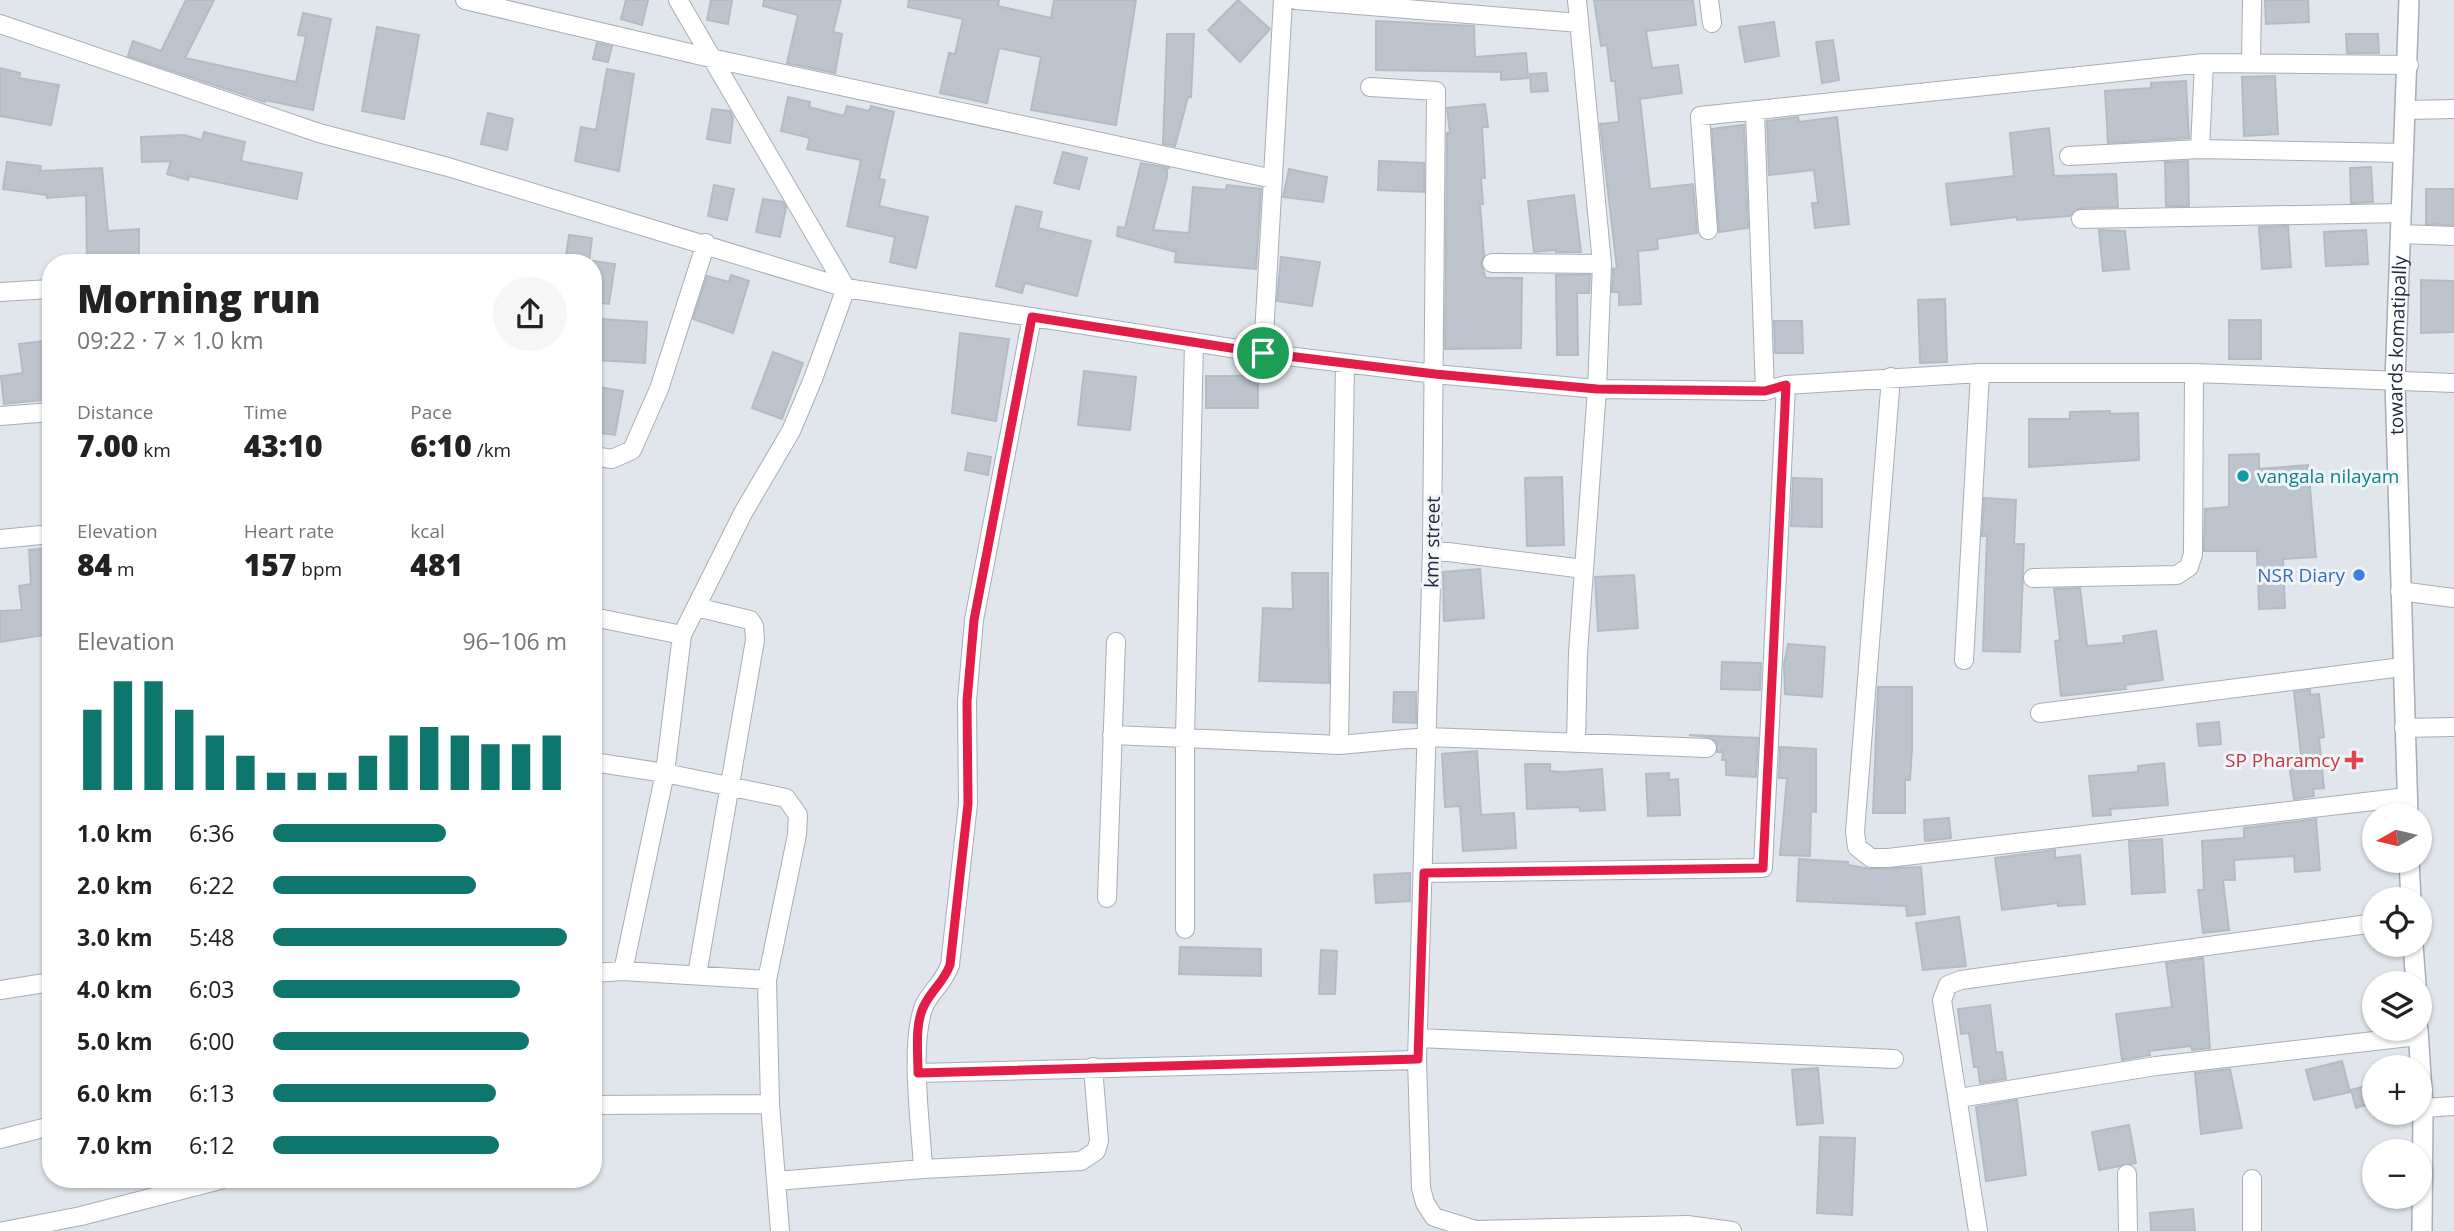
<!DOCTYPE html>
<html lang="en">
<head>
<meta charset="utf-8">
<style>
	:root { --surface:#fff; --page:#f6f6f6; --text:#222; --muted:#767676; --accent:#0f766e }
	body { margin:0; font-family:"Open Sans",sans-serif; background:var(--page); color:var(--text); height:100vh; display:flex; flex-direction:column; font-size:26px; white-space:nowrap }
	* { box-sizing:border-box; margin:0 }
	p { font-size:23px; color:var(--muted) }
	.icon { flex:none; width:38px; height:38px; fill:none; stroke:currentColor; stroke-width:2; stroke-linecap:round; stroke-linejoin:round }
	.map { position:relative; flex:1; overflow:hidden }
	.sheet { position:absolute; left:42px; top:254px; width:560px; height:934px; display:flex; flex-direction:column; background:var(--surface); border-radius:28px; box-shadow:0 2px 5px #0004 }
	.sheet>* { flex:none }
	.needle { width:46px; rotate:262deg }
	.controls { position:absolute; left:2362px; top:803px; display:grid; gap:14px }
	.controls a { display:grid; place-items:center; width:70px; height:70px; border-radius:50%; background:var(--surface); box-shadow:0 2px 5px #0004; font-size:35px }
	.pin { position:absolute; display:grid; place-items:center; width:60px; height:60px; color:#fff; margin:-30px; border:4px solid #fff; border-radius:50%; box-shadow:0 2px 7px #0007 }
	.round { display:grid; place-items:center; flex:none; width:74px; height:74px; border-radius:37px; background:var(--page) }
	.head { display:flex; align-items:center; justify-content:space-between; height:119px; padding:0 35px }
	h1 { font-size:38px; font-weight:800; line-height:52px }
	.metrics { display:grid; grid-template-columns:repeat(3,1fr); gap:10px; height:119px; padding:7px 35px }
	.metrics div { display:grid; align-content:center }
	.metrics b { font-size:30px; font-weight:800 }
	.metrics small { font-size:19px; font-weight:400 }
	.metrics p { font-size:19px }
	.chart { height:196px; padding:14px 35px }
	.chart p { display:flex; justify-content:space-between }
	.chart svg { width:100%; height:126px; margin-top:7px; stroke:var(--accent); stroke-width:6 }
	ul { padding:0 35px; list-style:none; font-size:23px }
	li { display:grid; grid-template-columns:112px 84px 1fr; align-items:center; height:52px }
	li i { height:18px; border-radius:9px; background:var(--accent) }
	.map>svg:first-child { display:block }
</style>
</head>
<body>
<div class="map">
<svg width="2454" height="1231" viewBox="0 0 2454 1231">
	<rect width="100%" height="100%" fill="#e1e6ec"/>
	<path fill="#bdc4cd" stroke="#b3bbc6" stroke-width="2" d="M186 0H214L185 58 296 82 306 36 298 35 303 13 331 19 313 110 265 100V102L128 56 133 41 161 51Z
		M626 0H648L642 25 621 19Z
		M711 0H732L728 24 707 20Z
		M764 0H841L833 32 842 34 835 73 787 63 798 15 763 6Z
		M909 0H999L998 6 1051 18 1054 0H1136L1116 125 1031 110 1041 57 999 48 987 103 940 93 949 53 955 54 963 19 908 7Z
		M1238 0 1270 29 1240 62 1208 30Z
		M1594 0H1693L1696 25 1646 31 1652 68 1678 65 1682 93 1640 99 1650 189 1693 184 1697 233 1657 239 1658 249 1638 251 1641 304 1619 305V292H1612L1613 269 1617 268 1600 124 1619 122 1615 81H1611L1607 45 1601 46Z
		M2265 0H2308L2309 22 2266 24Z
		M1376 21 1474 26 1475 57 1526 53 1528 78 1501 80V72L1376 70Z
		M1774 22 1779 56 1745 62 1739 27Z
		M377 27 419 35 404 119 362 111Z
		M1167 34H1194L1191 97H1188L1175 146 1163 144Z
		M2346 34H2378L2379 53H2347Z
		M1833 40 1839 80 1822 83 1816 42Z
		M597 43 612 46 608 62 593 59Z
		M0 68 20 73 19 78 59 85 51 125 0 116Z
		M607 69 634 74 619 171 575 161 581 127 596 130Z
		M1546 73 1548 91 1531 92 1530 74Z
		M2275 76 2278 134 2244 136 2242 77Z
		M2186 81 2189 138 2108 143 2105 91 2151 88V83Z
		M788 97 810 102 809 107 844 116 847 106 869 111 871 106 894 112 879 179 885 180 879 206 928 217 916 268 890 262 895 237 847 226 861 160 807 149 810 138 781 131Z
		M1485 104 1488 127H1482L1485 178H1481L1483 204H1480L1484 255 1481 264 1486 278H1522L1521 348 1445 349 1447 133H1450L1447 108Z
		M712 109 730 111 733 118 730 143 707 139Z
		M488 113 513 119 507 150 481 144Z
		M1798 117 1799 122 1837 117 1849 224 1815 228 1812 203H1818L1814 170 1769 175 1767 121Z
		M1744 125 1748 228 1719 232 1712 129Z
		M2049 128 2054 176 2116 174 2118 207 2080 208 2070 216 2017 220V217L1951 225 1946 184 2014 176 2010 133Z
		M204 132 245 142 241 161 302 173 297 199 189 176 188 180 167 174 171 161 142 162 141 137 184 135 202 140Z
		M1063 152 1087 158 1079 189 1054 183Z
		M1379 161 1424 163V192L1378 190Z
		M2188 161 2189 206H2166L2165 162Z
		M7 162 41 166 40 171 102 168 108 231 139 229V262H87L86 195 47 198V195L3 189Z
		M1141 163 1170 168 1163 169 1167 170V177L1153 230 1189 233 1193 187 1226 190 1227 185 1261 189 1256 269 1175 262 1176 252 1117 236 1118 227 1125 228Z
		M2371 167 2373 202 2351 203 2350 168Z
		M1289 169 1327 177 1323 202 1283 197Z
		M714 185 734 189 727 220 708 216Z
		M2426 189H2454V225L2426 224Z
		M1574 195 1581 252H1556V250L1534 252 1528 201Z
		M763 199 783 202 786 207 780 237 756 232Z
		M1016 206 1042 212 1038 228 1091 241 1077 296 1025 283 1022 293 996 286Z
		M2288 226 2291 267 2262 269 2259 227Z
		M2099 230 2125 231 2129 269 2103 271Z
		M2366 230 2368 264 2326 266 2324 232Z
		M569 235 592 238 589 262H565Z
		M1281 257 1320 262 1312 306 1277 301Z
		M593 261 615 264 609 304 593 302Z
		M731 275 749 281 733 333 693 319 707 276 729 282Z
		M1556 275H1590L1589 293H1577L1578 355H1557Z
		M2421 280 2454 281V332L2421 333Z
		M1945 299 1947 362 1920 363 1918 300Z
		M601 319 647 322 645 363 597 360Z
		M2229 320H2261V359H2229Z
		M1774 321H1802L1803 353H1775Z
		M960 333 1009 339 996 421 952 413Z
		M43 341 46 370H51V399L4 404 1 376 23 373 19 344Z
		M773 352 803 363 782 419 752 408Z
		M1084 371 1136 377 1130 430 1078 425Z
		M1206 376H1258V408H1206Z
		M599 387 623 391 615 435 593 432Z
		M2110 411V414L2138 413 2139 460 2029 467V419H2070V412Z
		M968 453 991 457 988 475 965 470Z
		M2259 454V469L2308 465 2316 557 2283 559 2285 608 2259 609 2257 551H2204L2205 509 2229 507V455Z
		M1562 477 1564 545 1527 546 1525 478Z
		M1793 478 1822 479V527L1791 526Z
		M1984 498 2016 500 2014 544H2024L2020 652 1983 651 1987 536H1982Z
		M51 548V634L0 642V611L22 610 19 586 31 584 29 550Z
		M1480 569 1484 618 1444 621 1443 572Z
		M1292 573H1328L1329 683 1259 681 1263 608 1293 609Z
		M1634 575 1638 628 1598 631 1595 577Z
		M2080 588 2087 646 2124 643 2123 636 2156 631 2163 680 2125 685 2126 689 2061 696 2055 641 2060 640 2054 589Z
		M1788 644 1825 647 1822 697 1785 694 1784 664Z
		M1722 662 1761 663 1760 690 1721 689Z
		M1878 687H1912V749L1910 780H1905V813H1873Z
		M2310 690V695L2319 694 2324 737 2319 738 2324 788 2313 789 2314 796 2294 799 2288 756 2301 755 2294 692Z
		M1394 692H1416V723L1393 722Z
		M2219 722 2221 744 2199 746 2197 724Z
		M1689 735 1758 738 1756 777 1726 775V760H1722L1723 752H1717V742L1708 737Z
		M1780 747 1816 749V812L1811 811 1810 856 1780 855 1787 778H1779Z
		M1477 751 1481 815 1514 813 1516 848 1463 851 1460 806 1445 807 1442 754Z
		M2164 763 2168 805 2110 809 2111 815 2093 816 2089 776 2138 772V766Z
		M1525 764H1550V771L1562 772 1602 769 1605 810 1580 811 1579 807 1527 809Z
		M1669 773V780L1678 779 1680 815 1648 816 1646 774Z
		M1949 818 1951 838 1925 841 1924 820Z
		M2316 819 2320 870 2295 872 2294 856 2234 860 2235 880H2223L2229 930 2203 933 2198 890H2204L2202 841 2244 838V828Z
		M2162 839 2165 892 2132 894 2129 841Z
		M2055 850V858L2080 855 2085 904 2058 906 2057 903 2002 910 1995 858Z
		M1799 859 1848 862V865L1871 869 1921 867 1925 914 1907 916 1906 906 1797 901Z
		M1410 873V901L1376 903 1374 875Z
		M1959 917 1966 966 1923 970 1916 923Z
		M1180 947 1261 949V976L1179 974Z
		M1321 950 1337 951 1335 994H1319Z
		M2203 958 2210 1048 2192 1050 2191 1046 2149 1051 2150 1055 2122 1060 2116 1014 2172 1007 2166 963Z
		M1990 1005 1996 1053 2002 1052 2006 1079 1980 1083 1978 1067H1974L1969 1033 1961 1034 1958 1009Z
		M2342 1061 2350 1092 2314 1100 2306 1070Z
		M1818 1068 1823 1123 1797 1125 1792 1070Z
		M2230 1069 2242 1128 2201 1134 2195 1073Z
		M2375 1083V1102L2356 1108 2351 1090Z
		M2017 1100 2026 1175 1986 1181 1976 1107Z
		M2129 1125 2136 1163 2099 1170 2092 1132Z
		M1820 1137 1855 1138 1852 1215 1817 1213Z
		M2193 1209 2195 1231H2151L2150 1213Z"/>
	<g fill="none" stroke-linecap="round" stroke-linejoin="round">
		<defs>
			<path id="minor" d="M465 0 715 59 1273 179
				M1296 0 1579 23
				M1709 0 1712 23
				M0 24 319 133 448 167 846 288 1263 353 1435 374 1597 389 1765 391 1786 385 1980 373H2194L2454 383
				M2251 61 2252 0
				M2204 63 2409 65
				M1370 87 1436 91 1432 550 1417 1060
				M2406 110 2454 109
				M1755 111 1765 391
				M2069 156 2200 149 2404 153
				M2081 219 2401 213
				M1708 230 1700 116 2204 63 2200 149
				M2400 234 2454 236
				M1492 263 1602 264
				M0 292 51 289
				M1194 342 1185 738 1339 745 1428 737 1707 748
				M1263 353 1283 0
				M1891 377 1855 832 1857 847 1871 858H1888L2407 797
				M0 416 51 412
				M593 456 612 459 632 450 659 389 706 243
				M0 539 51 534
				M1432 550 1584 569
				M2033 578 2177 575 2189 567 2193 554 2194 373
				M2400 591 2454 598
				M696 607 750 620 754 626 755 640 697 975
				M593 617 682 635
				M1964 660 1980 373
				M2040 713 2402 667
				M2404 728 2454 727
				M1112 735 1185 738V929
				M1576 741 1578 653 1597 389 1602 264 1577 0
				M1339 745 1345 363
				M593 762 665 773 682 635 743 513 791 431 813 379 846 288 678 0
				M1424 873 1763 868 1786 385
				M1107 898 1116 642
				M623 971 665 773 786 798 798 815 797 835 767 980 770 1104 780 1231
				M593 973 623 971 767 980
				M0 990 51 982
				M1418 1038 1894 1059
				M918 1073 1417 1060 1421 1188 1425 1203 1434 1217 1476 1230 1687 1225 1732 1231
				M1959 1098 2156 1066 2418 1036
				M593 1105 770 1104
				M2423 1108 2454 1106
				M0 1139 51 1126
				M923 1169C921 1125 909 1045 924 1006 930 992 943 984 950 965L968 804 967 701 974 620 1032 317
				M2127 1174 2128 1231
				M2252 1179V1231
				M776 1181 923 1169 1081 1161 1096 1151 1099 1141 1093 1067
				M4 1231 81 1216 220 1180
				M1978 1231 1942 1000 1948 985 1961 980 2375 923"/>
			<g id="tertiary">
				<path id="s1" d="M2408 816 2395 382 2409 0"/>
				<path d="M2409 861 2411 900"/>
				<path d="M2413 945 2416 984"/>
				<path d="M2418 1029 2423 1108 2422 1231"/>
			</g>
		</defs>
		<use href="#minor" stroke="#a7adb8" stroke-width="20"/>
		<use href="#tertiary" stroke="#a7adb8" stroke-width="22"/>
		<use href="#minor" stroke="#fff" stroke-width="18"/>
		<use href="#tertiary" stroke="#fff" stroke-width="19"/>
	</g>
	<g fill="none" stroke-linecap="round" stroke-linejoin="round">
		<defs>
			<path id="route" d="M1032 317 1263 353 1435 374 1597 389 1765 391 1786 385 1763 868 1424 873 1418 1059 918 1073C918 1051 914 1021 926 1002 934 988 944 981 950 965L968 804 967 701 974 620Z"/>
		</defs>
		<use href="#route" stroke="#fff" stroke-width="14"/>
		<use href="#route" stroke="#e11d48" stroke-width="9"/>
	</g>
	<circle fill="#0f9aa8" stroke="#f1f5f8" stroke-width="2.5" cx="2243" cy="476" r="7"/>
	<circle fill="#3f7fe0" stroke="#f1f5f8" stroke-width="2.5" cx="2359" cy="575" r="7"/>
	<path fill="#e0444e" stroke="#f1f5f8" stroke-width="2.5" d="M2350.5 749.5h7v7h7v7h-7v7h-7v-7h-7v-7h7z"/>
	<g text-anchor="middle" stroke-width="6" stroke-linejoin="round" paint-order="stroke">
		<g font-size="19" fill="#21283d" stroke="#f1f5f8">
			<text dy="7" stroke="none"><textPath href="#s1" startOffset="471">towards komatipally</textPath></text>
			<text transform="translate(1432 542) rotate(-89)" y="7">kmr street</text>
		</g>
		<g font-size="19" fill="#0d838f" stroke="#f1f5f8" text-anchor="start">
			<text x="2257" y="483">vangala nilayam</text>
		</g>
		<g font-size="19" fill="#366cbe" stroke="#f1f5f8" text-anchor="end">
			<text x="2345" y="582">NSR Diary</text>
		</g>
		<g font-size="19" fill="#be3a42" stroke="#f1f5f8" text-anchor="end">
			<text x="2340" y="767">SP Pharamcy</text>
		</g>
	</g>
</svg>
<div class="controls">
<a><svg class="needle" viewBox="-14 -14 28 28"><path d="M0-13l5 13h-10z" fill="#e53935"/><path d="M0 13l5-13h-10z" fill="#767676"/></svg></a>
<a><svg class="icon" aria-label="locate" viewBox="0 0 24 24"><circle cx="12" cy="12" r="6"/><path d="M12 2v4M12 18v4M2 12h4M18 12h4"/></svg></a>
<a><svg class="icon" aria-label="layers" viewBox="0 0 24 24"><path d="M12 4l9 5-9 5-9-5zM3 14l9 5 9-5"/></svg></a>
<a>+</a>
<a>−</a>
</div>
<div class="pin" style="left:1263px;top:353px;background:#1e9e55"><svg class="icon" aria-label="arrive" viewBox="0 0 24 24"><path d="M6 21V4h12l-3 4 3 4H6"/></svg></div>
<section class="sheet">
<div class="head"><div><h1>Morning run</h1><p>09:22 · 7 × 1.0 km</p></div><a class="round"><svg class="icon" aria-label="share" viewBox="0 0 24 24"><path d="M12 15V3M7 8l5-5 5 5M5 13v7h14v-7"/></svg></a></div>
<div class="metrics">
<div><p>Distance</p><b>7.00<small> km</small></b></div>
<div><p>Time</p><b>43:10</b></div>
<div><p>Pace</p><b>6:10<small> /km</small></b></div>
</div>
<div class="metrics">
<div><p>Elevation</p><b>84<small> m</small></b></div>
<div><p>Heart rate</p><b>157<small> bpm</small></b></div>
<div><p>kcal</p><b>481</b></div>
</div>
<div class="chart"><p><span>Elevation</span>96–106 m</p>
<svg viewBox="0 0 160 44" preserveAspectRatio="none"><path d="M5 44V16M15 44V6M25 44V6M35 44V16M45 44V25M55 44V32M65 44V38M75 44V38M85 44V38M95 44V32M105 44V25M115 44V22M125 44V25M135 44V28M145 44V28M155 44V25"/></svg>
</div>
<ul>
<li><b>1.0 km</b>6:36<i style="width:59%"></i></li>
<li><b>2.0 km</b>6:22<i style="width:69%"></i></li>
<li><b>3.0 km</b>5:48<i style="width:100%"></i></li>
<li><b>4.0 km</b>6:03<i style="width:84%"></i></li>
<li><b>5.0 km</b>6:00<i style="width:87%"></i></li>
<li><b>6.0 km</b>6:13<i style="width:76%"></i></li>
<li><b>7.0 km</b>6:12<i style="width:77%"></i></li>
</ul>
</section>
</div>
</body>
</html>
